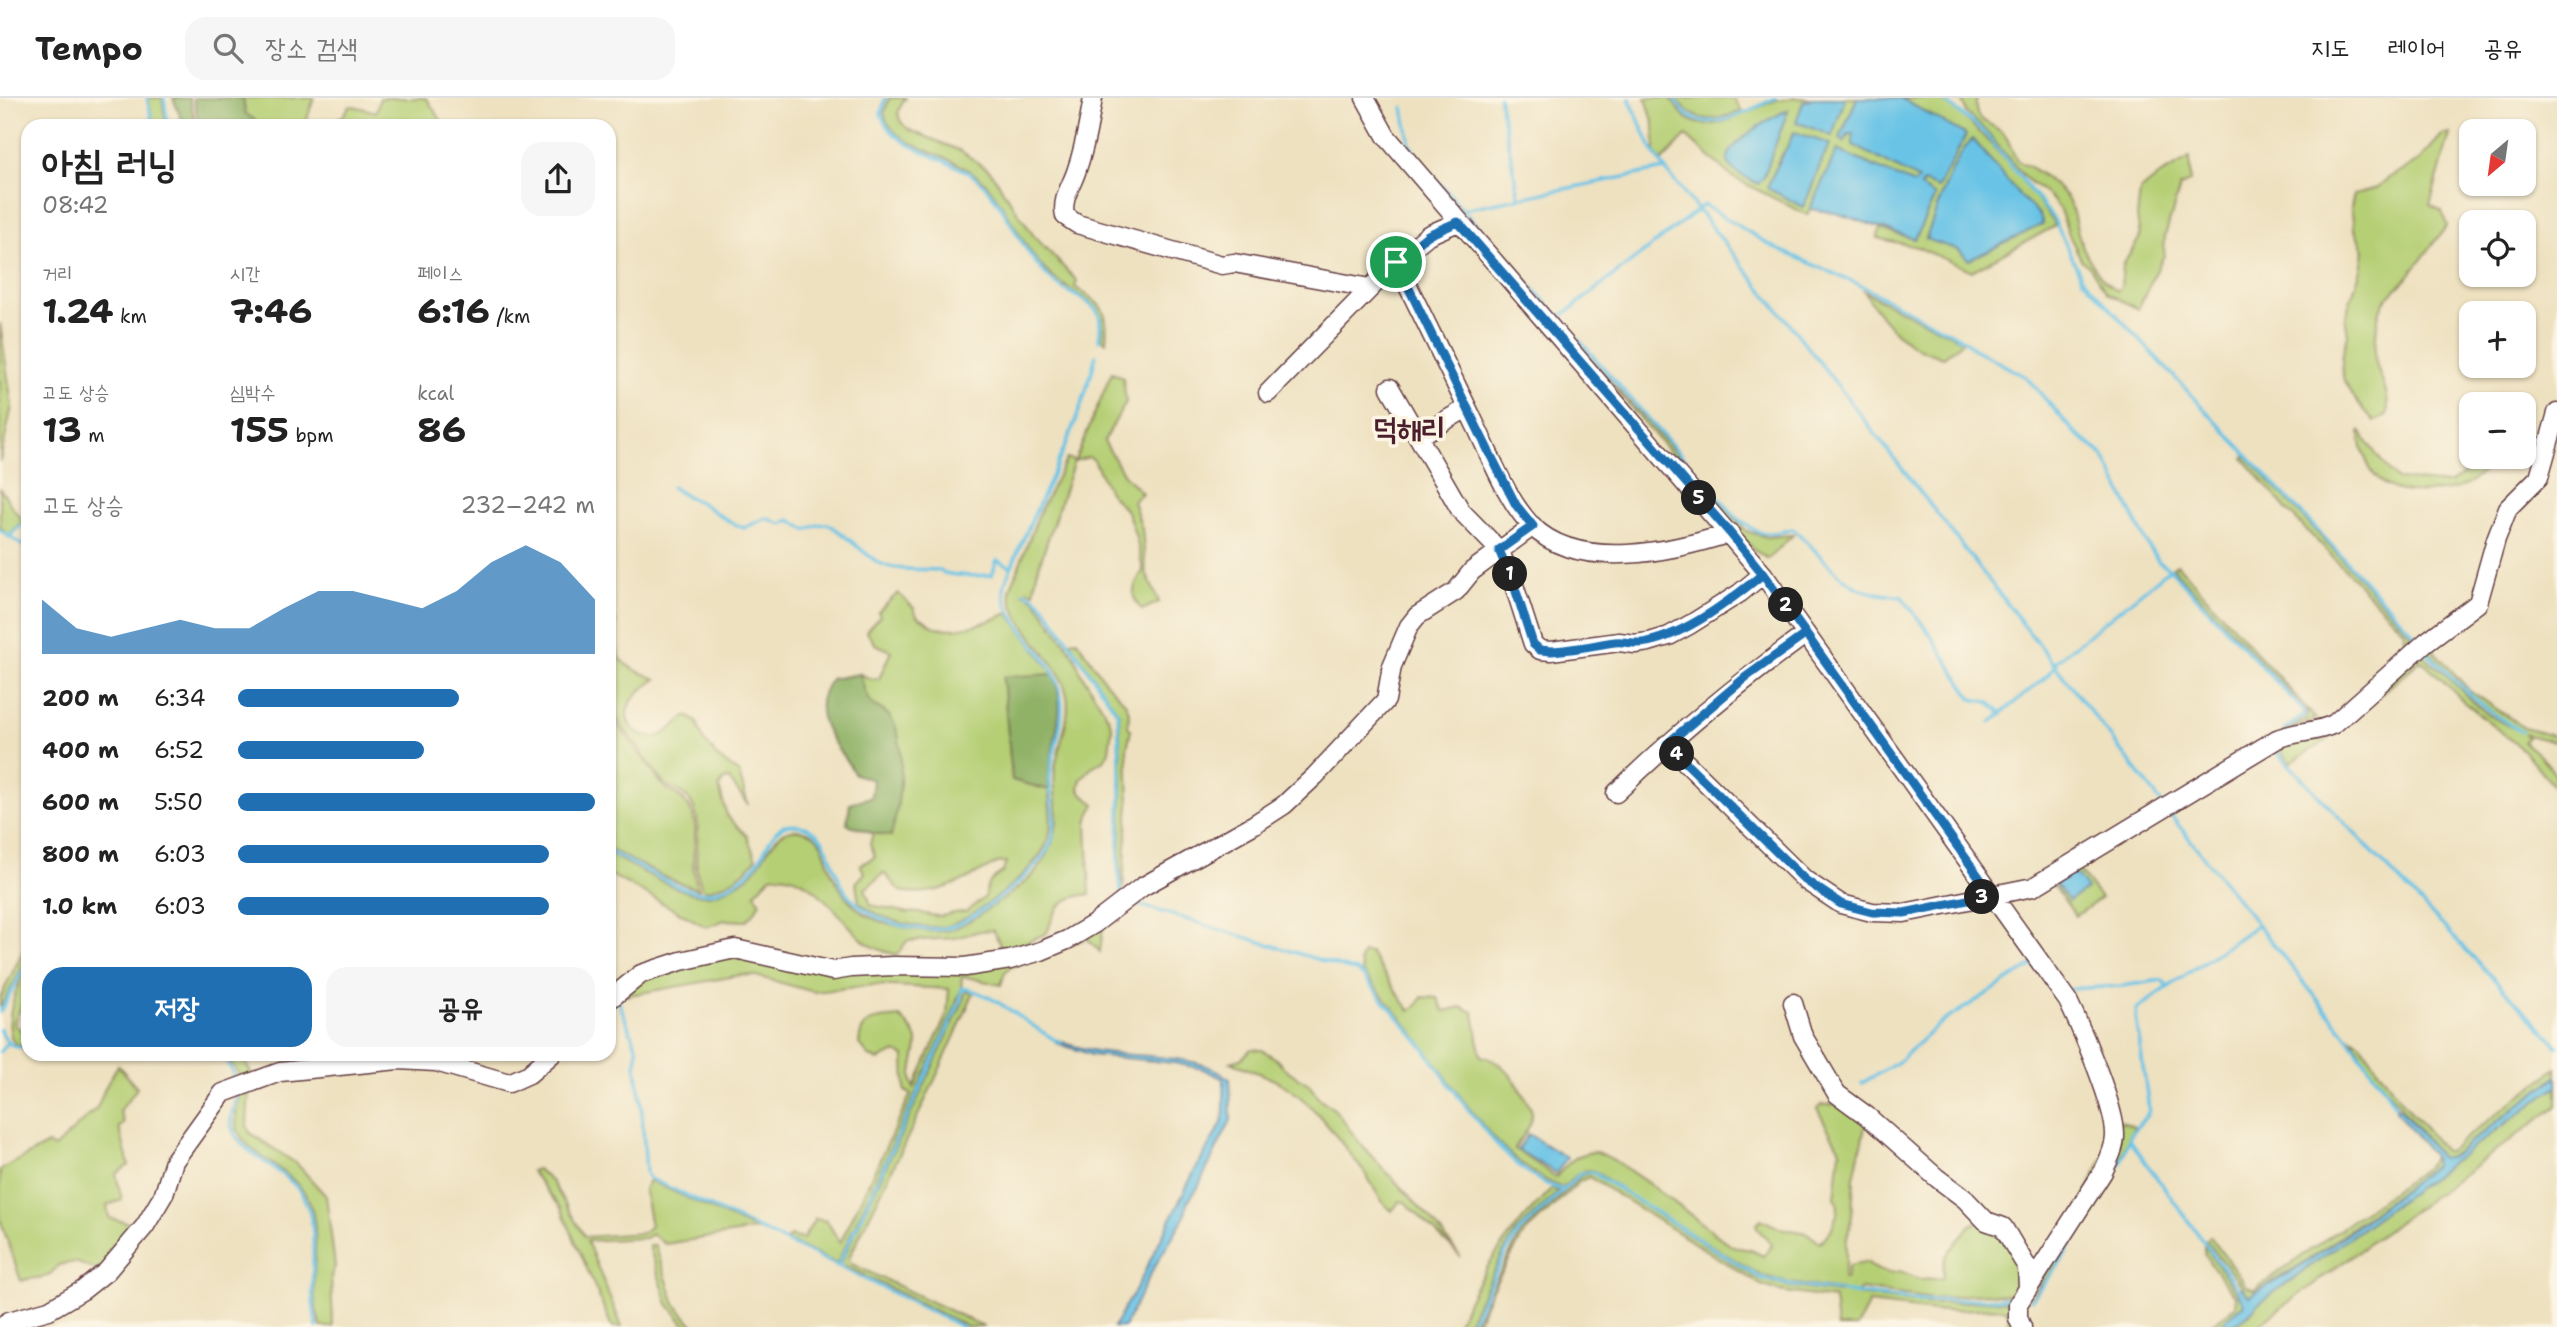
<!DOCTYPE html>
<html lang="ko">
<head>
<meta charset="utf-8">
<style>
	:root { --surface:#fff; --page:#f6f6f6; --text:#222; --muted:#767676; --line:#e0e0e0; --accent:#1f6fb2 }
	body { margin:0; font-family:"Shantell Sans","Poor Story",sans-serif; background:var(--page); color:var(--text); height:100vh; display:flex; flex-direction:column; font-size:26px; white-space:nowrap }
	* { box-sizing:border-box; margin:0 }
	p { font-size:23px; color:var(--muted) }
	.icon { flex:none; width:38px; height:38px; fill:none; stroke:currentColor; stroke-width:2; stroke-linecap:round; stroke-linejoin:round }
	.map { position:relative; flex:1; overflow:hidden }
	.panel { position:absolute; left:21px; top:21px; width:595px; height:942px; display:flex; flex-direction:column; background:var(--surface); border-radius:21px; box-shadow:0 2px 5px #0004 }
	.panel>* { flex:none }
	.needle { width:46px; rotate:209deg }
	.fabs { position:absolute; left:2459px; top:21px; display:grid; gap:14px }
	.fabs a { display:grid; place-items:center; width:77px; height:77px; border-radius:14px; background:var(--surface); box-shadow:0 2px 5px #0004; font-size:35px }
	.pin { position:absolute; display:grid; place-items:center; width:60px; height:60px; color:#fff; margin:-30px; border:4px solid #fff; border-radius:50%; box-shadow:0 2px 7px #0007 }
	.km { position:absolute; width:35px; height:35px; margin:-18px; border-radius:50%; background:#222; color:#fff; font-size:19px; line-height:35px; text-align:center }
	.round { display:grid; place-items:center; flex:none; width:74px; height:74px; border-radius:21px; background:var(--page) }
	.head { display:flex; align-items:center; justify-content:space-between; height:119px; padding:0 21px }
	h1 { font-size:38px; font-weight:700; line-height:52px }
	.stats { display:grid; grid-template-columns:repeat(3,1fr); gap:10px; height:119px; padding:7px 21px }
	.stats div { display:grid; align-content:center }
	.stats b { font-size:35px; font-weight:700 }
	.stats small { font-size:19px; font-weight:400 }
	.stats p { font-size:19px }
	.chart { height:196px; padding:14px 21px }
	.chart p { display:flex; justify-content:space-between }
	.chart svg { width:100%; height:126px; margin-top:7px; fill:var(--accent); opacity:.7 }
	.button { display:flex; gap:14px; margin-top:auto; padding:14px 21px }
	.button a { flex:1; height:80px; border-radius:21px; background:var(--accent); color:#fff; font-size:28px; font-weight:700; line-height:80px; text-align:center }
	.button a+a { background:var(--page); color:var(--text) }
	ul { padding:0 21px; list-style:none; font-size:23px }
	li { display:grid; grid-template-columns:112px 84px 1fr; align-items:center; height:52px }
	li i { height:18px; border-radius:9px; background:var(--accent) }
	header { display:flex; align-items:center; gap:42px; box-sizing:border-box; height:98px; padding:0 35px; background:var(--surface); border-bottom:2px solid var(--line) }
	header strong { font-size:33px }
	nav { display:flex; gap:38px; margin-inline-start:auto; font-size:24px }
	.search { width:490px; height:63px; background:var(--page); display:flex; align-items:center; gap:18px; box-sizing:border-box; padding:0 24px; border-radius:21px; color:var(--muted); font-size:26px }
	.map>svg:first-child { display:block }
</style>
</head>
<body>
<header>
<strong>Tempo</strong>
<div class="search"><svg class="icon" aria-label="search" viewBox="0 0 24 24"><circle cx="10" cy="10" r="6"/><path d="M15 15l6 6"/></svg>장소 검색</div>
<nav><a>지도</a><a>레이어</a><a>공유</a></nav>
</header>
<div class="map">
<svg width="2557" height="1229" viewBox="0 0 2557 1229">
	<rect width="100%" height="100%" fill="#fcf5e5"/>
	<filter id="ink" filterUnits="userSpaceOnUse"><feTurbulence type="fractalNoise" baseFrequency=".0143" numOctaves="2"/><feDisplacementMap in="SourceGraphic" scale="14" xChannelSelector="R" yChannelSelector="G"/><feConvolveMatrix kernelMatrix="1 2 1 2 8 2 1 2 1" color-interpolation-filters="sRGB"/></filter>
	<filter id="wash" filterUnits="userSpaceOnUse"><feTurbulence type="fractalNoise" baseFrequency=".00686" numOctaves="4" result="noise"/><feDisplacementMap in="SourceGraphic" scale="28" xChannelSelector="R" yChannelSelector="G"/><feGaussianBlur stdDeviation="1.57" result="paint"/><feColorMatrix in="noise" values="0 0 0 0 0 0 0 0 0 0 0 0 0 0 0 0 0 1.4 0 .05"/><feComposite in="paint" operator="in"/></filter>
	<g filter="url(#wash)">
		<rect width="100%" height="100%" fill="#eee1c0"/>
		<path fill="#b5cf75" stroke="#807750" stroke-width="2" fill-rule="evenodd" d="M148 0H162L166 28H154Z
			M243 0H314L307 21 300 28H257L256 23 245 15Z
			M380 0H426L445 28H323L343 18 349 9 354 8 376 14Z
			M889 0H906C895 13 896 23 910 32L961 53 990 73 1034 138 1077 183 1075 189C1102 207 1109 210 1106 244L1102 242C1102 233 1103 223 1099 215 1092 201 1061 188 1049 176 1022 149 1010 114 987 87 979 78 967 71 956 65 932 52 891 46 884 15Z
			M1646 0H1671C1699 53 1740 12 1780 1 1789 0 1802 0 1812 0L1803 4 1832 38 1845 0H1857L1840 40 1853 35 1854 47 1918 80 1915 87 1837 52 1807 117 1732 79 1686 38 1661 64 1655 54 1654 27ZM1788 12 1763 81 1772 20ZM1830 46C1818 66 1814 88 1803 108L1777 65 1788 48Z
			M1676 0H1733L1742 13C1714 23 1696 28 1676 0Z
			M1900 0C1911 0 1928 0 1938 1 1968 13 2039 99 2055 128L1972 173 1917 149 1877 140 1880 131 1915 141 1935 98 1920 89 1923 84 1938 89 1939 22ZM1973 42 2020 98 2040 117 2007 142 1969 162 1959 152 1926 140C1937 111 1950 64 1973 42Z
			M1962 0H1977C1970 28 1995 22 2006 39 2011 46 2012 58 2019 64 2022 67 2029 68 2033 71 2044 77 2053 86 2063 95 2073 105 2074 122 2078 135 2083 155 2100 182 2117 193L2121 189 2123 167 2140 139 2137 119 2140 93 2161 76 2190 60V83L2180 89 2165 138 2164 157 2138 211 2107 195 2090 169 2082 163 2069 137 2060 112 2051 100 2024 79 1984 31 1966 15Z
			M2450 36 2430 107 2442 113 2447 128C2435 142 2426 156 2414 171 2392 201 2378 194 2376 239 2376 245 2374 253 2375 260 2379 281 2391 294 2387 317L2374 323 2355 301 2343 280 2342 258 2348 237 2345 219 2361 171 2364 153 2354 130 2351 109 2354 96 2377 90 2388 80 2419 63 2442 37Z
			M1864 193C1897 211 1930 226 1963 243L1944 259C1907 253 1882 224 1864 193Z
			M1557 224 1746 433 1767 439 1793 437 1768 461 1754 452Z
			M0 225 12 308 0 364Z
			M1112 274 1123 280 1126 304 1104 343 1124 377 1142 395 1133 403 1142 431 1146 475 1159 504 1142 512C1129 499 1133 487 1143 473L1137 443 1128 415 1109 394 1094 362 1089 359 1074 363 1037 474 1034 494 1029 492 1023 495 1034 500 1075 559 1080 573 1108 619 1112 629 1109 653 1105 661 1092 669 1081 681 1079 690 1082 696 1095 706 1089 717 1087 726 1090 796C1060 800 1057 807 1047 835L1012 851H1002L993 832 980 833 955 840 907 843 897 857C885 853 871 850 862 841 837 818 810 771 771 778L755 795 760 804 754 815 746 823 725 822 706 829 609 776V756C631 767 684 799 707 797 723 796 748 782 757 769 770 750 779 724 807 734 824 739 825 758 831 773 841 796 857 816 882 824 900 829 925 835 945 833 965 830 1023 789 1037 772 1045 763 1051 751 1054 739 1061 718 1052 693 1055 671 1058 647 1071 622 1067 598 1060 558 1011 530 1010 492L1040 413 1067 360 1075 363Z
			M2359 332C2369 346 2385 370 2397 381 2406 382 2447 387 2452 384 2467 378 2477 359 2493 359V365C2485 372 2476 381 2467 386 2457 392 2442 393 2430 394 2382 398 2365 378 2359 332Z
			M2245 357 2414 539 2418 546 2404 554 2406 545 2404 533 2287 412 2244 361Z
			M0 391C9 402 13 414 24 422L9 437 0 429Z
			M2177 466 2309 613 2316 621 2283 635 2307 620 2308 615 2172 469Z
			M898 495 914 510 917 518C925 521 929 527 936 529 957 535 990 524 1008 515L1054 576 1003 580 1012 682 1049 692C1049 709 1054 730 1047 745 1036 772 968 828 940 829 912 830 880 822 859 804L856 785 865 775 860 767 875 759 870 746 873 735 890 737C899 710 909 643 890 619 886 613 877 610 872 606 865 600 863 585 860 576L871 581H879L891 553 875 546 866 533 880 518 878 514ZM1006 764 1003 774C992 780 986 787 985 799L966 814C952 813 948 818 938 818 927 817 918 813 908 815L871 807 865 791 884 775 900 793C935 801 967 781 997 765Z
			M609 520 615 521C618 564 613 563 656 581 645 589 628 600 627 615 626 631 645 642 659 638 670 634 677 624 687 618L697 624 704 644 711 650 716 658 739 675 748 707 729 681 724 682 719 689 727 718 747 738 756 761C744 777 724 789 704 793 686 765 707 733 692 706 688 697 674 691 665 687L609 610Z
			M1077 542 1107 586 1125 604 1129 613 1128 628 1131 632 1127 650 1129 705 1123 792 1120 767 1122 691 1119 616 1069 543Z
			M2428 546 2468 591 2524 630 2557 639V645L2524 636 2528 639 2524 644C2540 658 2557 669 2557 692L2523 652 2461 601 2426 566 2420 563 2327 642 2290 665 2277 648 2315 635 2423 557C2455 581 2475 615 2514 630L2471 598 2428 553Z
			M609 615 665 690C719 716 680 751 699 792L664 779 609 751Z
			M2076 769 2101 800 2076 818 2051 784Z
			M1103 829 1100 854 1087 840 1011 869 1005 874 1001 887 962 878 961 891 953 914 837 1166 786 1142 790 1138 803 1141 815 1121 827 1123 840 1145 911 996 905 993 904 958 896 954 878 962 869 958 859 946C860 918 878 922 900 919 906 925 916 934 917 943 918 958 907 977 914 990L947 916 949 891 873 887 814 894 756 878 741 877 619 899 642 878 718 857 783 866 964 868Z
			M28 843V859L0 910V900Z
			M1363 855H1370L1410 913 1419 905 1422 899 1438 900 1444 913 1462 909 1473 914C1478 929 1477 943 1481 958 1507 963 1519 989 1531 1011 1536 1027 1521 1037 1515 1051L1556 1079C1566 1067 1577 1054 1595 1054 1612 1054 1712 1134 1733 1149L1751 1152 1763 1158 1772 1148C1769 1139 1759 1137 1756 1126L1761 1121 1779 1130 1807 1135 1820 1145 1831 1132 1837 1116 1838 1108 1835 1100 1840 1052 1817 1011 1821 1007 1843 1006 1863 1022 1865 1029 1854 1079 1852 1118 1846 1145V1165L1843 1181H1846L1849 1168 1867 1164C1876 1173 1888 1177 1900 1173L1922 1182 1943 1180C1943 1156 1946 1158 1960 1140 1967 1131 1968 1127 1980 1123L2002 1131 2025 1173 2016 1198 1986 1195 1933 1201 1861 1191 1858 1194 1859 1197 1933 1206 2000 1202 2014 1205 2019 1229H2006C2009 1220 2011 1215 2002 1210L1935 1213 1869 1205 1857 1229H1837L1834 1201 1779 1193 1761 1187 1589 1079 1580 1083 1524 1136 1491 1193 1478 1222 1484 1229H1475L1474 1224 1521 1135 1578 1081 1582 1077 1592 1075 1757 1180 1790 1189 1839 1195 1841 1192 1790 1185 1760 1177 1642 1105 1594 1073C1579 1069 1573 1082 1562 1090 1500 1065 1463 1000 1424 949 1405 923 1383 898 1362 874L1360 862Z
			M28 866V894L15 922V927L22 933 28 930V944L17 948C0 932 16 887 28 866Z
			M965 893 973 896C935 985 892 1072 849 1160L850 1165 984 1229H968L843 1167 842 1163 963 904Z
			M2352 940 2359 944 2397 997 2444 1053H2448L2557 970V978L2450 1059 2442 1061 2368 968Z
			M1251 951 1262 952 1275 960 1285 971 1310 987 1319 1000 1335 1012 1363 1049 1429 1119 1461 1159 1405 1104 1400 1103 1392 1113C1378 1103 1374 1087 1364 1074 1340 1044 1315 1005 1282 986 1266 977 1247 971 1231 964L1241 961Z
			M225 956H241L251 975 245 985 239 987V977Z
			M118 967 137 990 120 1013 124 1026 119 1029 129 1067 116 1076 122 1102 107 1107 109 1120 129 1125 132 1138 100 1173 75 1164 58 1167C46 1186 38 1176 21 1183L0 1121V1072L48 1046 54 1050 97 1010 105 990Z
			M2557 988V1008L2259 1226 2260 1229H2229L2249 1217 2258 1206Z
			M249 991 247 1027 250 1035 297 1066 326 1098 335 1168 331 1178 333 1229H321C319 1221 315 1211 315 1203 311 1171 321 1137 310 1106 298 1070 237 1056 236 1024 235 1014 239 1002 241 992Z
			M2120 1023 2134 1029 2119 1064 2074 1138 2054 1170 2031 1200 2068 1135Z
			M2433 1058 2435 1068 2311 1160 2249 1198 2206 1142 2210 1138 2246 1188 2254 1192 2427 1069Z
			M537 1071 552 1084 585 1139 643 1135 651 1128 644 1091 649 1082 756 1132 665 1146 652 1136 645 1140 587 1143 622 1229H612L561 1110 531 1073Z
			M1552 1091 1559 1093 1517 1133 1504 1153 1467 1226 1469 1229H1456C1478 1176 1510 1131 1552 1091Z
			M655 1147 675 1206 695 1229H687L668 1206 649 1148Z
			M2204 1147 2245 1206 2217 1229H2207L2235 1209 2236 1199 2204 1157Z"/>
		<path fill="#90b266" stroke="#6d6848" stroke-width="2" d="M173 0H189L197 28H184Z
			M193 0H243L245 15 256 23 257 28H200Z
			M860 576C863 585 865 600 872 606 877 610 886 613 890 619 909 643 899 710 891 738L873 735 847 726 850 705 871 699 873 682 855 676C836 645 804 616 831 581Z
			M1054 576C1069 622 1047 647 1049 692L1012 682 1003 579Z"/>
		<path fill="#68c3e6" stroke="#597188" stroke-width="2" d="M1812 0H1845L1832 38 1796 24 1803 4Z
			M1857 0H1900L1966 37 1938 90 1923 84 1920 89 1935 98 1915 141 1836 115 1810 111 1837 52 1914 86 1918 81 1853 47V36H1848L1844 45 1840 40Z
			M1788 12 1763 81 1758 86C1749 81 1730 74 1728 63 1725 46 1774 18 1788 12Z
			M1794 34 1830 46C1818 66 1814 88 1803 109L1767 90C1775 69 1786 54 1794 34Z
			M1973 41 2020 98 2040 117 2043 126 1969 162 1959 152 1926 141C1934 118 1955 54 1973 41Z
			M2073 773 2087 791 2069 803 2055 785Z
			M1058 942C1103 962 1153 953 1200 966 1211 968 1220 975 1230 981L1231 1022 1198 1089 1187 1105 1185 1118 1153 1171 1124 1229H1113C1121 1219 1124 1206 1133 1197L1194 1074 1222 1025 1224 1014V985L1222 980 1203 971 1174 965 1092 957 1056 945Z
			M2557 978V988L2258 1206C2248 1219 2234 1229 2217 1229L2244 1206 2237 1194 2241 1189 2249 1198C2316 1163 2375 1114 2434 1068L2433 1058 2397 1015 2395 1008 2402 1013 2442 1061 2451 1059Z
			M1528 1036 1567 1060 1556 1075 1518 1052Z"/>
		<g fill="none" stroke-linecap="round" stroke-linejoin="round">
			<path stroke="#68c3e6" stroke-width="3.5" d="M147 0 153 28
				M164 0 168 28
				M885 0 881 16C892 52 949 58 977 81 1005 104 1017 145 1042 172 1047 178 1052 183 1058 187 1069 196 1090 202 1098 215 1102 223 1100 233 1099 242
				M1499 0 1519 99
				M1629 0 1651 50 1665 71 1796 234 2161 704
				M1674 0C1677 4 1680 10 1684 14 1709 38 1751 11 1776 0
				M1940 0 1982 32 2053 120 2082 180 2419 541
				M1403 10 1410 47 1419 62 1734 417C1756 437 1764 439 1793 431 1817 450 1834 481 1864 492 1876 496 1889 497 1902 499L1928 533 1972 601 1989 604 2002 616
				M1463 111 1665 71
				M1558 221 1704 107 1775 150 1856 185 1966 243 1972 250 2026 279 2075 335 2103 357 2148 448 2159 464 2170 471 2303 612 2305 617 2285 631
				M672 389C681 396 691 400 701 405 716 414 728 425 744 430L766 420 781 426 790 422 806 432C813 429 819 425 827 426 833 426 868 459 879 465 895 473 921 471 938 472 948 479 979 478 992 477L997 462 1011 469
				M0 432 28 451
				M9 439 24 424 28 426
				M1024 494 1034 498 1045 509 1118 616 1121 692 1118 768 1121 794
				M2426 553C2459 587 2481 611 2522 634
				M2055 564 2170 471
				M1991 624 2047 578 2056 566
				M2273 650 2557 947
				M2168 714 2349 941C2364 964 2382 984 2395 1008
				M609 754C633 764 679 794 704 795 720 795 741 782 752 771 766 757 766 740 784 727 833 723 826 766 846 794 852 803 862 810 870 815 891 828 930 836 953 828 981 818 1043 770 1052 742 1058 721 1049 698 1050 678 1052 651 1065 627 1061 599 1056 554 1003 530 1004 488 1033 410 1077 339 1096 257
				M1133 805 1356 873 1364 879C1383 902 1404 925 1423 949 1455 992 1508 1080 1564 1092
				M2067 891 2122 888 2162 882 2167 887
				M618 902 637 950 636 971 641 1003 646 1075 649 1080 838 1168 962 1229
				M0 914 28 863
				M0 931C6 944 13 953 28 947
				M0 954 8 944
				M223 956 237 984
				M1862 985 1897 965 1940 925 2033 867 2035 869
				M237 997C235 1005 231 1015 231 1023 232 1054 284 1069 301 1095 321 1126 310 1168 313 1202 313 1211 315 1220 317 1229
				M2130 1043 2239 1192
				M838 1168 960 904 962 890C996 895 1030 930 1061 945
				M2031 1202 2058 1168 2120 1066 2131 1036 2147 1017 2149 1011 2136 919 2137 911 2257 827
				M1472 1229V1222L1506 1154 1519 1134 1581 1075 1592 1074 1759 1179 1789 1187 1920 1203 2015 1200"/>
		</g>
	</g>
	<g filter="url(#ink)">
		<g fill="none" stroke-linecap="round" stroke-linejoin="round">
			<defs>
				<path id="minor" d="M1093 0C1089 24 1085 48 1077 71 1072 88 1061 100 1065 118L1077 126 1222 167 1234 165 1370 190
					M1365 0 1386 38 1763 476 2068 903C2081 930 2116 1010 2115 1038 2115 1050 2108 1063 2103 1074L2018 1206V1220L2022 1229
					M1396 164C1423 218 1449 272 1475 326 1490 357 1507 403 1532 428 1579 475 1674 453 1730 435
					M1390 290 1461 413 1499 452 1514 487 1533 546 1540 552 1551 553 1619 544 1635 546 1649 544 1669 538 1691 526 1740 495 1763 476
					M1268 295 1396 164 1428 137 1458 124
					M1419 338 1467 310
					M1667 646 1805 782 1841 806 1872 814 1904 815 2033 789 2277 641C2296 633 2316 635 2334 626L2426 544 2478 505 2496 441 2508 410 2539 379 2557 315
					M1616 695C1675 637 1739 585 1806 536
					M609 902 641 876 681 863 735 851 833 873 851 870 893 868 965 869 1010 862 1041 853 1067 842 1094 826 1142 789 1253 727 1284 707 1315 678 1386 602 1392 568 1409 528 1417 518 1456 493 1472 473 1533 428
					M1793 905 1803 938 1837 996 1867 1018 1937 1080 1965 1101 1986 1123 2003 1129 2027 1169 2028 1189
					M0 1229 9 1223 49 1212 83 1192 107 1173 145 1128 164 1096 174 1063 223 995 280 974 398 962 436 964 509 985 529 976 552 956"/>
			</defs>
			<use href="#minor" stroke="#633c41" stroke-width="21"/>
			<use href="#minor" stroke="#fff" stroke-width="18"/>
		</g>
	</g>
	<g fill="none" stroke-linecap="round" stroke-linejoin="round" filter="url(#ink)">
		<defs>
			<path id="route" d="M1396 164 1489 354 1516 407 1533 428 1499 452 1514 487 1533 546 1540 552 1551 553C1573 552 1594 547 1615 544 1626 543 1636 547 1647 544 1687 536 1732 501 1763 476L1992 797 1904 815 1872 814 1841 806 1805 782 1667 646 1746 579 1806 536 1763 476 1730 435 1458 124 1428 137 1396 164"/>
		</defs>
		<use href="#route" stroke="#fff" stroke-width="14"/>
		<use href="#route" stroke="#1f6fb2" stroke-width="9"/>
	</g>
	<g text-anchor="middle" stroke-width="7" stroke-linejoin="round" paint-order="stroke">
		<g font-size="30" font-weight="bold" fill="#4a1f2b" stroke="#fcf5e5">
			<text x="1409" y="341">덕해리</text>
		</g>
	</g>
</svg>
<div class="fabs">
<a><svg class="needle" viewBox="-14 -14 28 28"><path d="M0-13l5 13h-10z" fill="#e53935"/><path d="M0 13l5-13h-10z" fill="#767676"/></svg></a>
<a><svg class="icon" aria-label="locate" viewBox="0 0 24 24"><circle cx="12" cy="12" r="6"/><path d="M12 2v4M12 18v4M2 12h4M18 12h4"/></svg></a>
<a>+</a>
<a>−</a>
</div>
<div class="pin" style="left:1396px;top:164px;background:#1e9e55"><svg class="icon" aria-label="arrive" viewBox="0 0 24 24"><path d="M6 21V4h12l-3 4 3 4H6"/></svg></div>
<b class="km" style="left:1510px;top:476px">1</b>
<b class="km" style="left:1786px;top:507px">2</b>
<b class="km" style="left:1982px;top:799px">3</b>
<b class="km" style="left:1677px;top:656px">4</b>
<b class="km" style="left:1699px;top:400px">5</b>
<section class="panel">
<div class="head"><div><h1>아침 러닝</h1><p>08:42</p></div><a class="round"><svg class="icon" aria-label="share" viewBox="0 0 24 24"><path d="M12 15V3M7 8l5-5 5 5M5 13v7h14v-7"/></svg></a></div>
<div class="stats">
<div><p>거리</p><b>1.24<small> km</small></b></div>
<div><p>시간</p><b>7:46</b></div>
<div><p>페이스</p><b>6:16<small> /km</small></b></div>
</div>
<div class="stats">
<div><p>고도 상승</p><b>13<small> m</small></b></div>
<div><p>심박수</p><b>155<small> bpm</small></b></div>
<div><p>kcal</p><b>86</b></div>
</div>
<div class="chart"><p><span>고도 상승</span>232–242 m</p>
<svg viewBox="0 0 160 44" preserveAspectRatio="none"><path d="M0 44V25L10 35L20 38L30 35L40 32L50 35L60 35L70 28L80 22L90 22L100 25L110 28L120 22L130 12L140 6L150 12L160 25V44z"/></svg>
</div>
<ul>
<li><b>200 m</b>6:34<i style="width:62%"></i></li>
<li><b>400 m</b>6:52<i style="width:52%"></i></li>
<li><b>600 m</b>5:50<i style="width:100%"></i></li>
<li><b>800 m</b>6:03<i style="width:87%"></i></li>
<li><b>1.0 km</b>6:03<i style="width:87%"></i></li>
</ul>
<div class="button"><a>저장</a><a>공유</a></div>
</section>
</div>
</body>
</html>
